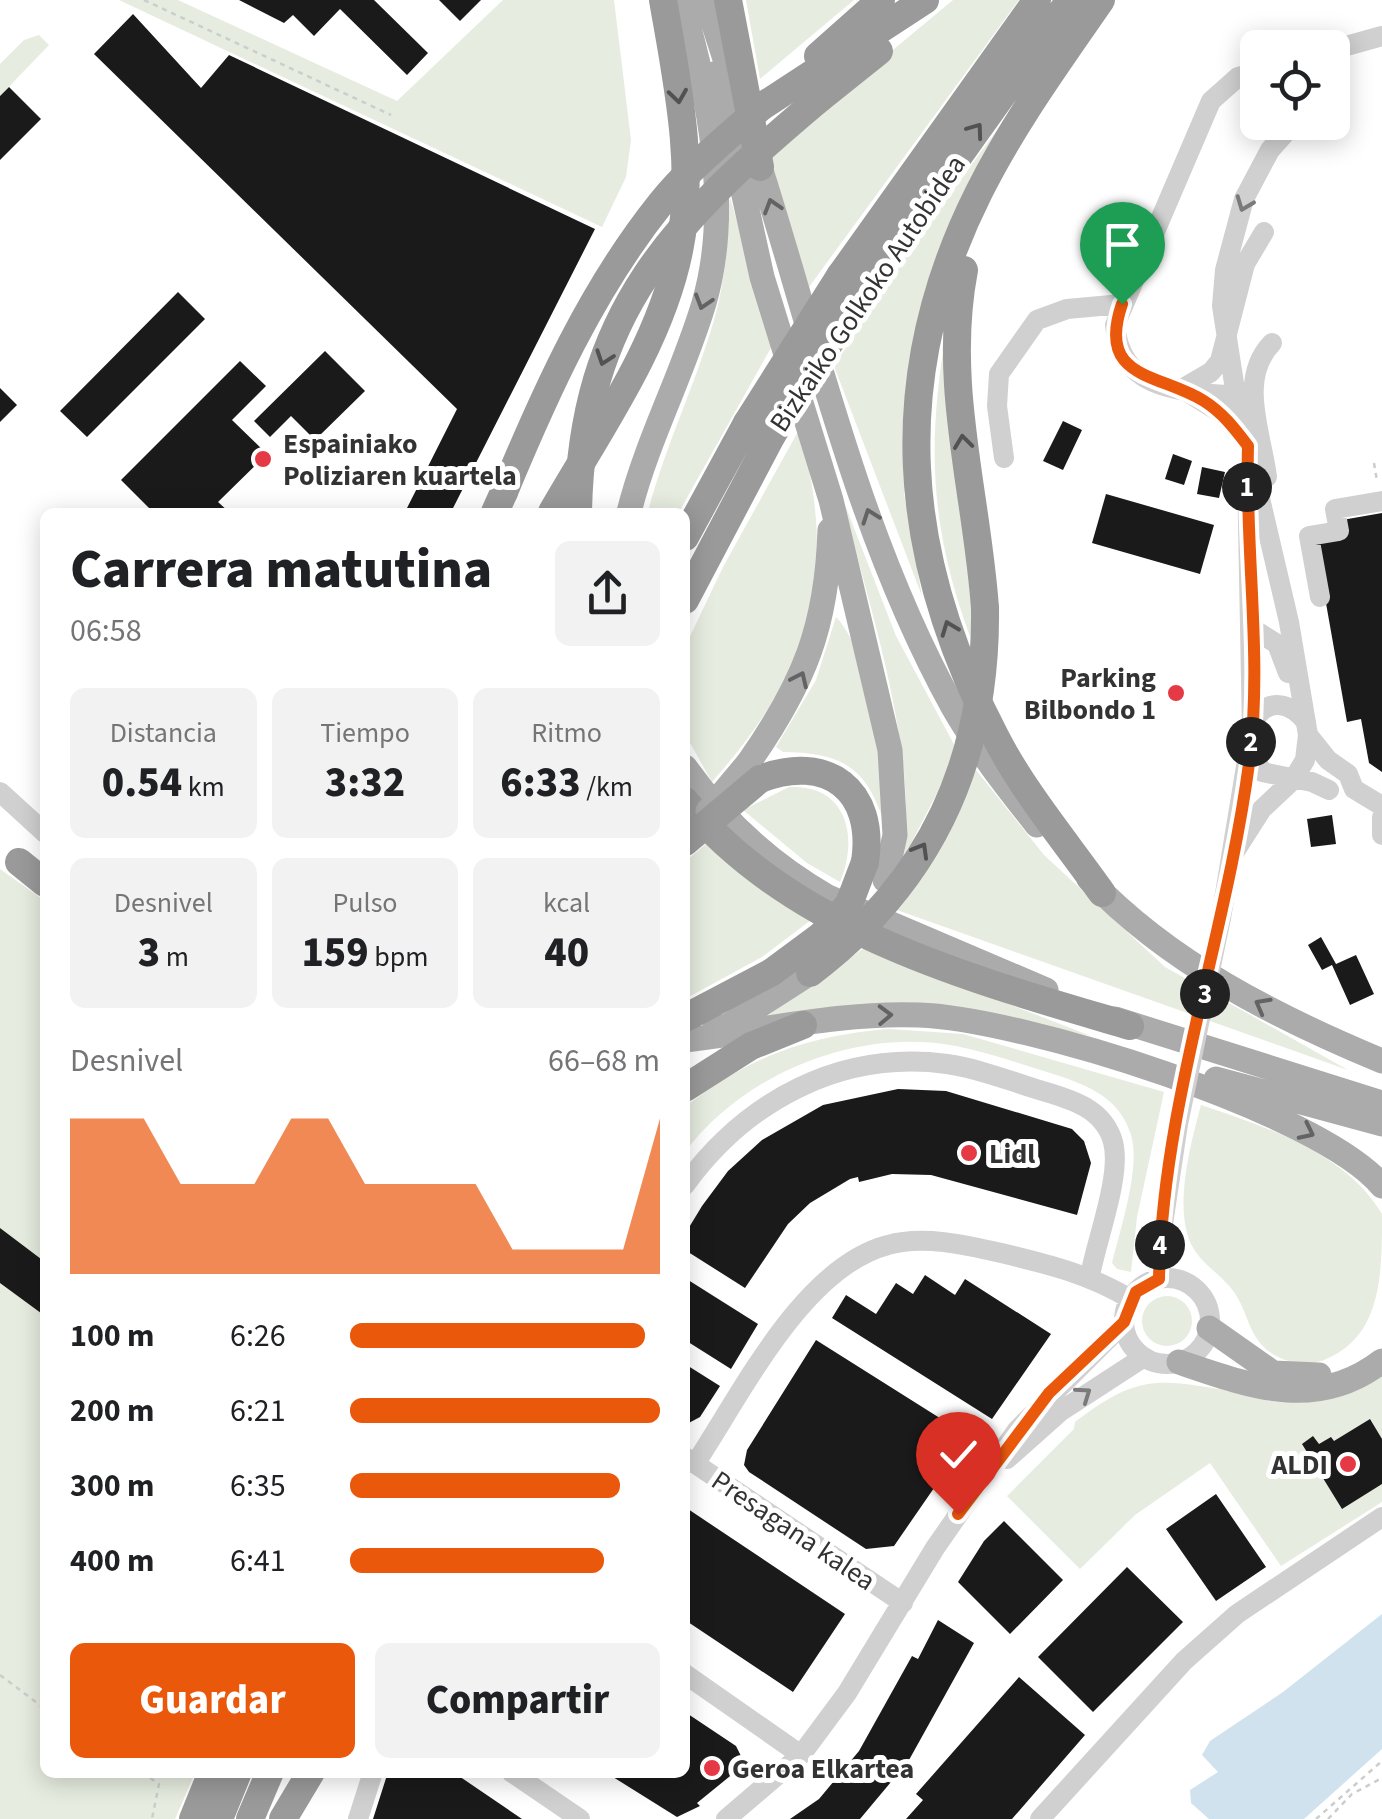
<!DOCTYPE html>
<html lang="es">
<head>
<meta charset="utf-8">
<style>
	:root { --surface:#fff; --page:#f2f2f2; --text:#202124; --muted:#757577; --accent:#ea580c }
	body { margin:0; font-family:"Source Sans 3",sans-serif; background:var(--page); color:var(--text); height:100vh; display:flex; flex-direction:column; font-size:38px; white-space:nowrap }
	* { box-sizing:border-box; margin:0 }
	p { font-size:32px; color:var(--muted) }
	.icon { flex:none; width:55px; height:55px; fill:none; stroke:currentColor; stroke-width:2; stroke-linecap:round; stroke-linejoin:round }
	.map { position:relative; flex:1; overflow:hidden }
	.details { position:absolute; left:40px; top:508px; width:650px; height:1270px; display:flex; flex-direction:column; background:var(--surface); border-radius:15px; box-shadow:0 5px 25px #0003 }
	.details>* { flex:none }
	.buttons { position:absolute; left:1240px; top:30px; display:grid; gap:20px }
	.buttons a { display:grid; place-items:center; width:110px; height:110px; border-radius:15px; background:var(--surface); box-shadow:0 5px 25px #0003; font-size:50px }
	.pin { position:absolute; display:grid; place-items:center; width:85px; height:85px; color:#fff; margin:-102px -42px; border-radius:50% 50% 50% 0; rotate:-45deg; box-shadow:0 0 10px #0007 }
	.pin .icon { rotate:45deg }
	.km { position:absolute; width:50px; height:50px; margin:-25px; border-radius:50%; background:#222; color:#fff; font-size:28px; line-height:50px; text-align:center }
	.round { display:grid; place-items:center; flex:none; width:105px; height:105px; border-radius:15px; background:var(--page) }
	.summary { display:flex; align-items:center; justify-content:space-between; height:170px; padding:0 30px }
	h1 { font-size:55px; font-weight:800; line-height:75px }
	.figures { display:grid; grid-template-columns:repeat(3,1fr); gap:15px; height:170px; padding:10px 30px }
	.figures div { display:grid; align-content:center; border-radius:15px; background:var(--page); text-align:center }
	.figures b { font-size:42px; font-weight:800 }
	.figures small { font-size:28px; font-weight:400 }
	.figures p { font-size:28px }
	.chart { height:280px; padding:20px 30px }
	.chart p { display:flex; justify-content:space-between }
	.chart svg { width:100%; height:180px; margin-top:10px; fill:var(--accent); opacity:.7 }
	.primary-button { display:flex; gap:20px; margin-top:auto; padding:20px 30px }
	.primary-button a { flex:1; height:115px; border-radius:15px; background:var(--accent); color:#fff; font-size:40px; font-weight:800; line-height:115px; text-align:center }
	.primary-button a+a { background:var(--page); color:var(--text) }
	ul { padding:0 30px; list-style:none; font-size:32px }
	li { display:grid; grid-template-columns:160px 120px 1fr; align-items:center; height:75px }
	li i { height:25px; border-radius:12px; background:var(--accent) }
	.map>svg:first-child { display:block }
</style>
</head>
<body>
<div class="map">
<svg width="1382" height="1819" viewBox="0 0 1382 1819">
	<rect width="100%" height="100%" fill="#fff"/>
	<path fill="#e6ecdf" d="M119 0H178L397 101 503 0H614L631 140 626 177 602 227Z
		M746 0H854L760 79Z
		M953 0H1019L809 287 769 153Z
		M39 35 49 45 0 96V64L24 40Z
		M1007 116 905 411 904 494 922 596 834 366 902 261Z
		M730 197 772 346 679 512H648C666 442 700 376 718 305 726 270 729 233 730 197Z
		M946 334 977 655C932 540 925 455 946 334Z
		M800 428C838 578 814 666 712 782L685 734V647L723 567Z
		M842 497 896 636 958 752 901 863C923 762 866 599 842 497Z
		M836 617C874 656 881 771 885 825 866 766 842 753 783 752L776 747 816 680Z
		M976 770 1044 855 1165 967 1348 1070 897 910 959 808Z
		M789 787C847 784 859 837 840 882L807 863 743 810Z
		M707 843 811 920 762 957 685 999V862Z
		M0 869 45 901V1772L195 1773 175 1819H0Z
		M864 948 1091 1036 968 1009 761 1020Z
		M889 1029 963 1034 1164 1092 1137 1217 1131 1272 1117 1269 1112 1263C1120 1230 1141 1167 1131 1135 1119 1094 1081 1083 1044 1071 1015 1062 985 1052 956 1046 858 1027 744 1073 685 1152V1107C751 1056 806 1036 889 1029Z
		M1201 1105C1266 1127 1345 1152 1382 1214 1382 1275 1382 1337 1324 1360 1304 1367 1284 1363 1267 1350 1247 1332 1248 1312 1234 1292 1218 1270 1194 1261 1187 1233 1177 1196 1191 1142 1201 1105Z
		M1142 1321a25 25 0 1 1 50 0a25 25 0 1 1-50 0Z
		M1382 1368V1502L1281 1566 1210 1463 1135 1515 1080 1569 1007 1496 1074 1429 1075 1422C1137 1374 1159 1378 1234 1392 1249 1394 1264 1401 1279 1402 1314 1405 1351 1381 1382 1368Z"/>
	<path fill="#cfe2ee" d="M1382 1614V1749L1304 1819H1209L1191 1803 1190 1790 1218 1772 1202 1755 1210 1741 1283 1692Z"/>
	<path fill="#1a1a1a" d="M239 0H374L428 53 407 75 340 9 314 36 293 15 284 23Z
		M439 0H481L460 21Z
		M133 14 201 88 229 55 595 229 451 512H405L457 409 94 54Z
		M9 87 41 119 0 160V96Z
		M178 292 205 319 87 437 60 411Z
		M325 351 365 391 315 440 291 416 270 437 254 421Z
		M240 361 266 386 232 420 267 454 218 502 229 512H153L121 480Z
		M0 388 17 405 0 422Z
		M1063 421 1082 430 1063 470 1043 461Z
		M1173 454 1192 461 1184 485 1165 479Z
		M1202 467 1225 472 1219 498 1197 494Z
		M1106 494 1214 525 1200 574 1092 543Z
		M1382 513V772L1369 763 1361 719 1347 722 1315 541 1342 520Z
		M1332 815 1336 844 1311 847 1307 819Z
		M1321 937 1336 964 1356 955 1374 994 1350 1005 1332 965 1322 970 1308 945Z
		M898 1089 946 1091 1072 1129 1084 1141 1091 1163 1077 1215 931 1175 892 1174 859 1182 858 1177 850 1179 810 1203 788 1224 745 1288 685 1250V1234L702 1206 728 1171 762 1140 823 1105Z
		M0 1228 45 1262V1316L0 1283Z
		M925 1275 955 1295 965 1279 1051 1334 992 1419 832 1318 846 1295 876 1314 896 1283 913 1294Z
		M685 1278 758 1324 731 1369 685 1340Z
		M816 1340 981 1444 943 1493 934 1488 894 1546 866 1549 749 1472 744 1465 747 1450Z
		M685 1364 720 1386 700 1417 685 1425Z
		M1370 1419 1382 1439V1484L1342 1509 1302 1444 1313 1436 1319 1444 1331 1437 1334 1441Z
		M1216 1494 1266 1567 1216 1601 1166 1529Z
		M685 1507 845 1614 793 1692 685 1620Z
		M1004 1521 1063 1580 1010 1634 958 1582 984 1541Z
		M1127 1567 1183 1622 1093 1712 1038 1657Z
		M938 1620 974 1643 899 1778 896 1776 860 1819H790L819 1799 859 1751 912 1656 918 1659Z
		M1019 1677 1085 1735 1012 1819H906L923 1800 916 1794Z
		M685 1712 736 1746 742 1758 740 1768 697 1803 700 1806 677 1817 605 1772H685Z
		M388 1772H453L522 1819H373Z"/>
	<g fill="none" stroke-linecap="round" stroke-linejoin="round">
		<path stroke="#cdcdcd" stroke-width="2.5" stroke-dasharray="5 5" stroke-linecap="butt" d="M144 0 391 115
			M1374 463 1377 481
			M0 1675 45 1709
			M142 1772 159 1784 152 1819
			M1316 1819 1382 1761
			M1328 1819 1352 1794 1382 1778"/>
		<path stroke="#d0d0d0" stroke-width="20" d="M1332 50 1382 36
			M1182 389 1221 413 1244 440
			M1182 389 1211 372 1220 361 1245 264 1264 232
			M1236 396C1182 391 1121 392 1115 325L1211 101 1238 77 1258 71
			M1004 458 997 406 999 374 1037 320 1067 309 1122 304
			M1267 477C1262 434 1237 379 1272 343
			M1320 597 1309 536 1339 531 1335 509 1382 501
			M1250 627 1277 644 1288 673
			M1253 722C1267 697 1290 702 1306 722
			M1308 735 1328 760 1348 774 1354 789 1382 806
			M1250 747 1262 772 1312 782 1329 790
			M0 792 45 833
			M1382 817V835
			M1234 853 1262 809 1293 780 1305 760 1308 735 1289 622 1236 396 1222 306 1225 270 1244 199 1270 150 1295 122
			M1221 918 1252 730 1247 473
			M685 1185C747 1100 841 1050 947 1064 977 1068 1007 1080 1036 1089 1066 1098 1103 1106 1113 1142 1122 1175 1096 1241 1090 1276
			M1124 1321a43 43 0 1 1 86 0a43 43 0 1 1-86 0Z
			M1159 1279 1160 1244 1178 1124
			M685 1457 903 1603
			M1007 1459 1061 1411 1144 1357
			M695 1464C742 1393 803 1267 888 1245 923 1235 966 1245 1001 1253 1047 1264 1089 1274 1130 1299
			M685 1674 801 1755
			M511 1772 580 1819
			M358 1819 373 1772
			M726 1819 801 1755 847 1693 935 1548 1017 1430 1124 1323
			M1040 1819 1184 1661 1237 1614 1382 1517"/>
		<path stroke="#ababab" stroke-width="25" d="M706 0 735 90
			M717 73 762 277 831 500 890 750 895 835 885 880
			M754 148C814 334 857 534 953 707 977 749 1007 787 1037 825
			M629 512C647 440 683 374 704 303 732 207 709 94 681 0
			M749 762C804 683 827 627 830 530
			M685 767C724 822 770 864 828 897L1046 990
			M1089 879C1169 963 1276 1017 1382 1061
			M1115 1019 1382 1103
			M714 1030 729 1025 810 973
			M685 1040C762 1031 841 1012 919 1015 1019 1018 1320 1111 1382 1186
			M1216 1079 1382 1124
			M1209 1328 1273 1373 1319 1375
			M1179 1362C1250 1386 1316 1412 1382 1361"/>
		<path stroke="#9a9a9a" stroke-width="28" d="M728 0 760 167
			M1101 0C1058 62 1013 124 979 192 886 377 901 556 995 736 1023 791 1066 842 1102 893
			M818 56 881 0
			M819 99 879 51
			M761 107 925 0
			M964 270C942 384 977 494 985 608
			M840 276 1037 0
			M859 296 1070 0
			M495 512 504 492
			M552 512C599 430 660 345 679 251 696 169 677 81 663 0
			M685 537 747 423
			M685 600 772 435
			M760 779C827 753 876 790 865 862
			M685 801C792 932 974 980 1130 1026
			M19 862 45 883
			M685 1018 772 972 822 935
			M685 1088 751 1046 803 1025
			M193 1819 212 1772
			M219 1819 238 1772
			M250 1819 270 1772
			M283 1819 311 1772"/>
		<path stroke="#d0d0d0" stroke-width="20" d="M1178 1124 1221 918"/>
		<path stroke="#ababab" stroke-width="25" d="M708 811 749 762"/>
		<path stroke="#9a9a9a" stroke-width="28" d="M747 423 840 276
			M772 435 859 296
			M504 492C546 391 592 289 661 203 690 167 727 138 761 107
			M578 512C582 311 674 221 819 99
			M685 842 760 779
			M822 935 849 904 865 862
			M810 973C932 881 987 759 985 608"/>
	</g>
	<defs><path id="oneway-chevron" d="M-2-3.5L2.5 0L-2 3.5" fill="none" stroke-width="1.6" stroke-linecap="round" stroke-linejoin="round" transform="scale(2.5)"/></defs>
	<g stroke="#525252">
		<use href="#oneway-chevron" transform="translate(678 96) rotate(82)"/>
		<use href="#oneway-chevron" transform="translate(976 130) rotate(-54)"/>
		<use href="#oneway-chevron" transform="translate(604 358) rotate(109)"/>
		<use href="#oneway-chevron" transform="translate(963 442) rotate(-97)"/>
		<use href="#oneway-chevron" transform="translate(949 628) rotate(-111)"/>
		<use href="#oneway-chevron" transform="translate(921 850) rotate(-60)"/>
	</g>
	<g stroke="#7a7a7a">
		<use href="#oneway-chevron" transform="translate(1244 204) rotate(111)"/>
		<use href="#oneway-chevron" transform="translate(1084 1394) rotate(-35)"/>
	</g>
	<g stroke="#636363">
		<use href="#oneway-chevron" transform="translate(772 206) rotate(-107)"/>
		<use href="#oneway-chevron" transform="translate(703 302) rotate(107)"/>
		<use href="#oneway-chevron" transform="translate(870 516) rotate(-110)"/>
		<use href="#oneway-chevron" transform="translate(800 679) rotate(-65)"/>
		<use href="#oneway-chevron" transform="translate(1262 1005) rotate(-151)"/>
		<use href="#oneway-chevron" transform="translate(885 1015) rotate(-2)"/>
		<use href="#oneway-chevron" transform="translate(1307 1132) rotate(26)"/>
	</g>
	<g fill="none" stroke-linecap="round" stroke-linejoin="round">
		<defs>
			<path id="route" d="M958 1514 1049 1393 1124 1322 1136 1292 1159 1279C1162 1103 1228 931 1250 756 1262 655 1245 549 1248 446 1235 429 1223 413 1204 401 1159 373 1096 380 1122 304"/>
		</defs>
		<use href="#route" stroke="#fff" stroke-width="20"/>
		<use href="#route" stroke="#ea580c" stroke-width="12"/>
	</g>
	<g fill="#e63946" stroke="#fff" stroke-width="4">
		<circle cx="263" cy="459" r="10"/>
		<circle cx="1176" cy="693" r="10"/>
		<circle cx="969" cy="1153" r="10"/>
		<circle cx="1348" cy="1464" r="10"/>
		<circle cx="712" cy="1768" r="10"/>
	</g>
	<g text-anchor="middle" stroke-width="10" stroke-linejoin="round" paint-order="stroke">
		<g font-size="28" fill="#333" stroke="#fff">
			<text transform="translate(867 293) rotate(-56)" y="10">Bizkaiko Golkoko Autobidea</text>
			<text transform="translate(794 1530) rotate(34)" y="10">Presagana kalea</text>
		</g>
		<g font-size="28" font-weight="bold" fill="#333" stroke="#fff" text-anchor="start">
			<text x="283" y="453">Espainiako<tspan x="283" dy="32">Poliziaren kuartela</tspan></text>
			<text x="1156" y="687" text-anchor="end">Parking<tspan x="1156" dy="32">Bilbondo 1</tspan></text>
			<text x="989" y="1163">Lidl</text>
			<text x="1328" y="1474" text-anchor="end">ALDI</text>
			<text x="732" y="1778">Geroa Elkartea</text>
		</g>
	</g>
</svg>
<div class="buttons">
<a><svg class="icon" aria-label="locate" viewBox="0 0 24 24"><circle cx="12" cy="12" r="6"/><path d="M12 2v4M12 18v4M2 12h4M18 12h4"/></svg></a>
</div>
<div class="pin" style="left:1122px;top:304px;background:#1e9e55"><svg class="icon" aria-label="arrive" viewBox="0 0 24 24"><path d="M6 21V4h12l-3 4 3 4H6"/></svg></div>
<div class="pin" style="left:958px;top:1514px;background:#d93025"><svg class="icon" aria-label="check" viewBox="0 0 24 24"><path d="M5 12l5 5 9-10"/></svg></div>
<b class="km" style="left:1247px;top:487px">1</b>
<b class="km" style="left:1251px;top:742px">2</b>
<b class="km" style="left:1205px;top:994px">3</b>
<b class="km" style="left:1160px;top:1245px">4</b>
<section class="details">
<div class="summary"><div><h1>Carrera matutina</h1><p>06:58</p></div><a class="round"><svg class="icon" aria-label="share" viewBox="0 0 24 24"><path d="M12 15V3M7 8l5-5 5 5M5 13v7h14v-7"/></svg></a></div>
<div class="figures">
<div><p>Distancia</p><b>0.54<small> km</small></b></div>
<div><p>Tiempo</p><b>3:32</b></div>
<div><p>Ritmo</p><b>6:33<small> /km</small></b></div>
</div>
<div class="figures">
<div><p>Desnivel</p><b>3<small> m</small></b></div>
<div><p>Pulso</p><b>159<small> bpm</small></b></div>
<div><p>kcal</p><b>40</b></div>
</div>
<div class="chart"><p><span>Desnivel</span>66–68 m</p>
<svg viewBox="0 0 160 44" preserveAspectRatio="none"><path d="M0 44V6L10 6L20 6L30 22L40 22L50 22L60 6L70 6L80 22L90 22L100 22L110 22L120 38L130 38L140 38L150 38L160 6V44z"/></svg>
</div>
<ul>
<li><b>100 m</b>6:26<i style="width:95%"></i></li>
<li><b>200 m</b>6:21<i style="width:100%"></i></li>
<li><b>300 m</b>6:35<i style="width:87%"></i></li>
<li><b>400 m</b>6:41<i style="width:82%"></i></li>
</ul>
<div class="primary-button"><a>Guardar</a><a>Compartir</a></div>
</section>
</div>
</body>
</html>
